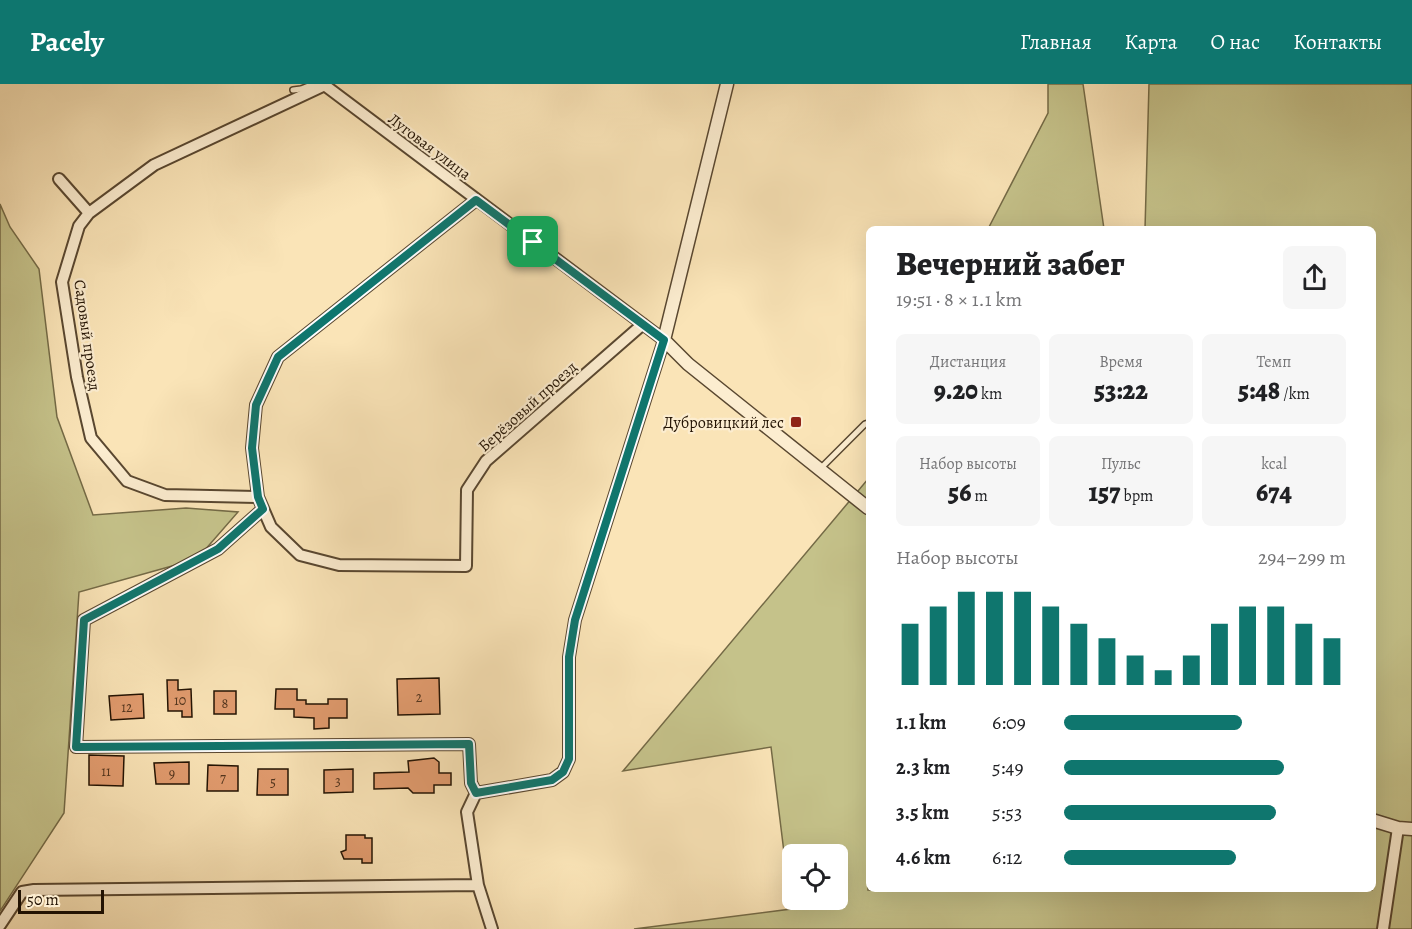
<!DOCTYPE html>
<html lang="ru">
<head>
<meta charset="utf-8">
<style>
	:root { --surface:#fff; --page:#f6f6f6; --text:#202124; --muted:#757577; --accent:#0f766e }
	body { margin:0; font-family:Alegreya,serif; background:var(--page); color:var(--text); height:100vh; display:flex; flex-direction:column; font-size:22px; white-space:nowrap }
	* { box-sizing:border-box; margin:0 }
	p { font-size:20px; color:var(--muted) }
	.icon { flex:none; width:33px; height:33px; fill:none; stroke:currentColor; stroke-width:2; stroke-linecap:round; stroke-linejoin:round }
	.map { position:relative; flex:1; overflow:hidden }
	.details { position:absolute; left:866px; top:142px; width:510px; height:666px; display:flex; flex-direction:column; background:var(--surface); border-radius:9px; box-shadow:0 6px 24px #0002 }
	.details>* { flex:none }
	.controls { position:absolute; left:782px; top:760px; display:grid; gap:12px }
	.controls a { display:grid; place-items:center; width:66px; height:66px; border-radius:9px; background:var(--surface); box-shadow:0 6px 24px #0002; font-size:30px }
	.scale { position:absolute; left:18px; bottom:15px; width:86px; box-sizing:border-box; padding-left:6px; border:3px solid #231303; border-top:0; font-size:16px; line-height:21px; white-space:nowrap; color:#231303; -webkit-text-stroke:4px #fcedd0; paint-order:stroke }
	.pin { position:absolute; display:grid; place-items:center; width:51px; height:51px; color:#fff; margin:-26px; border-radius:12px; box-shadow:0 3px 9px #0006 }
	.round { display:grid; place-items:center; flex:none; width:63px; height:63px; border-radius:9px; background:var(--page) }
	.head { display:flex; align-items:center; justify-content:space-between; height:102px; padding:0 30px }
	h1 { font-size:33px; font-weight:800; line-height:45px }
	.stats { display:grid; grid-template-columns:repeat(3,1fr); gap:9px; height:102px; padding:6px 30px }
	.stats div { display:grid; align-content:center; border-radius:9px; background:var(--page); text-align:center }
	.stats b { font-size:26px; font-weight:800 }
	.stats small { font-size:16px; font-weight:400 }
	.stats p { font-size:16px }
	.chart { height:168px; padding:12px 30px }
	.chart p { display:flex; justify-content:space-between }
	.chart svg { width:100%; height:108px; margin-top:6px; stroke:var(--accent); stroke-width:6 }
	ul { padding:0 30px; list-style:none; font-size:20px }
	li { display:grid; grid-template-columns:96px 72px 1fr; align-items:center; height:45px }
	li i { height:15px; border-radius:8px; background:var(--accent) }
	header { display:flex; align-items:center; gap:36px; box-sizing:border-box; height:84px; padding:0 30px; background:var(--accent); color:#fff }
	header strong { font-size:28px }
	nav { display:flex; gap:33px; margin-inline-start:auto; font-size:21px }
	.map>svg:first-child { display:block }
</style>
</head>
<body>
<header>
<strong>Pacely</strong>
<nav><a>Главная</a><a>Карта</a><a>О нас</a><a>Контакты</a></nav>
</header>
<div class="map">
<svg width="1412" height="845" viewBox="0 0 1412 845">
	<rect width="100%" height="100%" fill="#fae4b7"/>
	<filter id="stains"><feTurbulence type="fractalNoise" baseFrequency=".00333" numOctaves="4"/><feColorMatrix values="0 0 0 0 .2 0 0 0 0 .09 0 0 0 0 .02 0 0 0 .5 -.17"/></filter>
	<radialGradient id="worn" r=".72"><stop offset=".6" stop-color="#630" stop-opacity="0"/><stop offset="1" stop-color="#630" stop-opacity=".3"/></radialGradient>
	<path fill="#c5c28a" stroke="#746a46" stroke-width="1.5" fill-rule="evenodd" d="M1048 0H1083L1104 145H988L1048 29Z
		M1149 0H1412V845H634L791 825 771 663 623 687 868 395V806H1372V146L1145 145ZM792 771H837V816H792Z
		M0 120 10 143 39 185 57 333 93 431 186 424 238 428 197 475 79 508 64 729 0 827Z"/>
	<path fill="#e19b6e" stroke="#231303" stroke-width="1.5" d="M439 594 440 630 398 631 397 595Z
		M167 596H178V606L191 605 192 633H182V627H168Z
		M276 605H297V616H306V620H328V615H347V634H329V644L314 645V634L294 633V625H275Z
		M214 607H236V630H214Z
		M143 610 144 634 111 636 109 612Z
		M89 671 124 672 123 702 89 701Z
		M434 674 439 678V689H451V701H434V709H413L408 704 374 705V689L409 688 408 677Z
		M189 678V700H156L154 679Z
		M208 681 238 682V707H207Z
		M258 685H288V711H257Z
		M353 685V708L324 709V686Z
		M346 751H365V754H372V779H362V775H344L341 768 346 766Z"/>
	<g fill="none" stroke-linecap="round" stroke-linejoin="round">
		<defs>
			<path id="service" d="M293 6 301 5 314 0
				M820 385 865 340 868 339"/>
			<path id="minor" d="M323 0 664 256 575 536 569 573V675L563 688 552 696 476 709 467 728 478 801 492 845
				M59 95 89 129
				M476 116 278 273 256 321 252 364 258 413 271 443 300 471 339 481 466 482 467 406 486 377 643 240
				M258 413 165 411 127 397 91 354 77 293 62 198 79 142 89 129 154 81 325 1
				M263 425 218 465 84 536 76 663 469 660 471 699 476 709
				M0 841 22 808 34 806 478 801
				M1383 845 1398 744"/>
			<path id="tertiary" d="M727 0 664 256 688 280 868 424
				M1372 736 1398 744 1412 745"/>
		</defs>
		<use href="#service" stroke="#594730" stroke-width="8"/>
		<use href="#minor" stroke="#594730" stroke-width="14"/>
		<use href="#tertiary" stroke="#594730" stroke-width="15"/>
		<use href="#service" stroke="#fcedd0" stroke-width="5"/>
		<use href="#minor" stroke="#fcedd0" stroke-width="10"/>
		<use href="#tertiary" stroke="#fcedd0" stroke-width="12"/>
	</g>
	<g fill="none" stroke-linecap="round" stroke-linejoin="round">
		<defs>
			<path id="route" d="M476 116 664 256 575 536 569 573V675L563 688 552 696 476 709 471 699 469 660 76 663 84 536 218 465 263 425 258 413 252 364 256 321 278 273Z"/>
		</defs>
		<use href="#route" stroke="#fff" stroke-width="12"/>
		<use href="#route" stroke="#0f766e" stroke-width="8"/>
	</g>
	<rect fill="#8f2418" stroke="#fcedd0" stroke-width="2" x="790" y="332" width="12" height="12" rx="3"/>
	<g text-anchor="middle" stroke-width="4.5" stroke-linejoin="round" paint-order="stroke">
		<g font-size="14" fill="#52351e">
			<text x="419" y="618">2</text>
			<text x="180" y="621">10</text>
			<text x="225" y="624">8</text>
			<text x="127" y="628">12</text>
			<text x="106" y="692">11</text>
			<text x="172" y="694">9</text>
			<text x="223" y="699">7</text>
			<text x="338" y="702">3</text>
			<text x="273" y="703">5</text>
		</g>
		<g font-size="16" fill="#231303" stroke="#fcedd0">
			<text transform="translate(430 62) rotate(37)" y="6">Луговая улица</text>
			<text transform="translate(88 251) rotate(82)" y="6">Садовый проезд</text>
			<text transform="translate(527 322) rotate(-42)" y="6">Берёзовый проезд</text>
		</g>
		<g font-size="16" fill="#231303" stroke="#fcedd0" text-anchor="end">
			<text x="784" y="344">Дубровицкий лес</text>
		</g>
	</g>
	<rect width="100%" height="100%" filter="url(#stains)"/>
	<rect width="100%" height="100%" fill="url(#worn)"/>
</svg>
<div class="controls">
<a><svg class="icon" aria-label="locate" viewBox="0 0 24 24"><circle cx="12" cy="12" r="6"/><path d="M12 2v4M12 18v4M2 12h4M18 12h4"/></svg></a>
</div>
<div class="scale">50 m</div>
<div class="pin" style="left:533px;top:158px;background:#1e9e55"><svg class="icon" aria-label="arrive" viewBox="0 0 24 24"><path d="M6 21V4h12l-3 4 3 4H6"/></svg></div>
<section class="details">
<div class="head"><div><h1>Вечерний забег</h1><p>19:51 · 8 × 1.1 km</p></div><a class="round"><svg class="icon" aria-label="share" viewBox="0 0 24 24"><path d="M12 15V3M7 8l5-5 5 5M5 13v7h14v-7"/></svg></a></div>
<div class="stats">
<div><p>Дистанция</p><b>9.20<small> km</small></b></div>
<div><p>Время</p><b>53:22</b></div>
<div><p>Темп</p><b>5:48<small> /km</small></b></div>
</div>
<div class="stats">
<div><p>Набор высоты</p><b>56<small> m</small></b></div>
<div><p>Пульс</p><b>157<small> bpm</small></b></div>
<div><p>kcal</p><b>674</b></div>
</div>
<div class="chart"><p><span>Набор высоты</span>294–299 m</p>
<svg viewBox="0 0 160 44" preserveAspectRatio="none"><path d="M5 44V19M15 44V12M25 44V6M35 44V6M45 44V6M55 44V12M65 44V19M75 44V25M85 44V32M95 44V38M105 44V32M115 44V19M125 44V12M135 44V12M145 44V19M155 44V25"/></svg>
</div>
<ul>
<li><b>1.1 km</b>6:09<i style="width:63%"></i></li>
<li><b>2.3 km</b>5:49<i style="width:78%"></i></li>
<li><b>3.5 km</b>5:53<i style="width:75%"></i></li>
<li><b>4.6 km</b>6:12<i style="width:61%"></i></li>
</ul>
</section>
</div>
</body>
</html>
